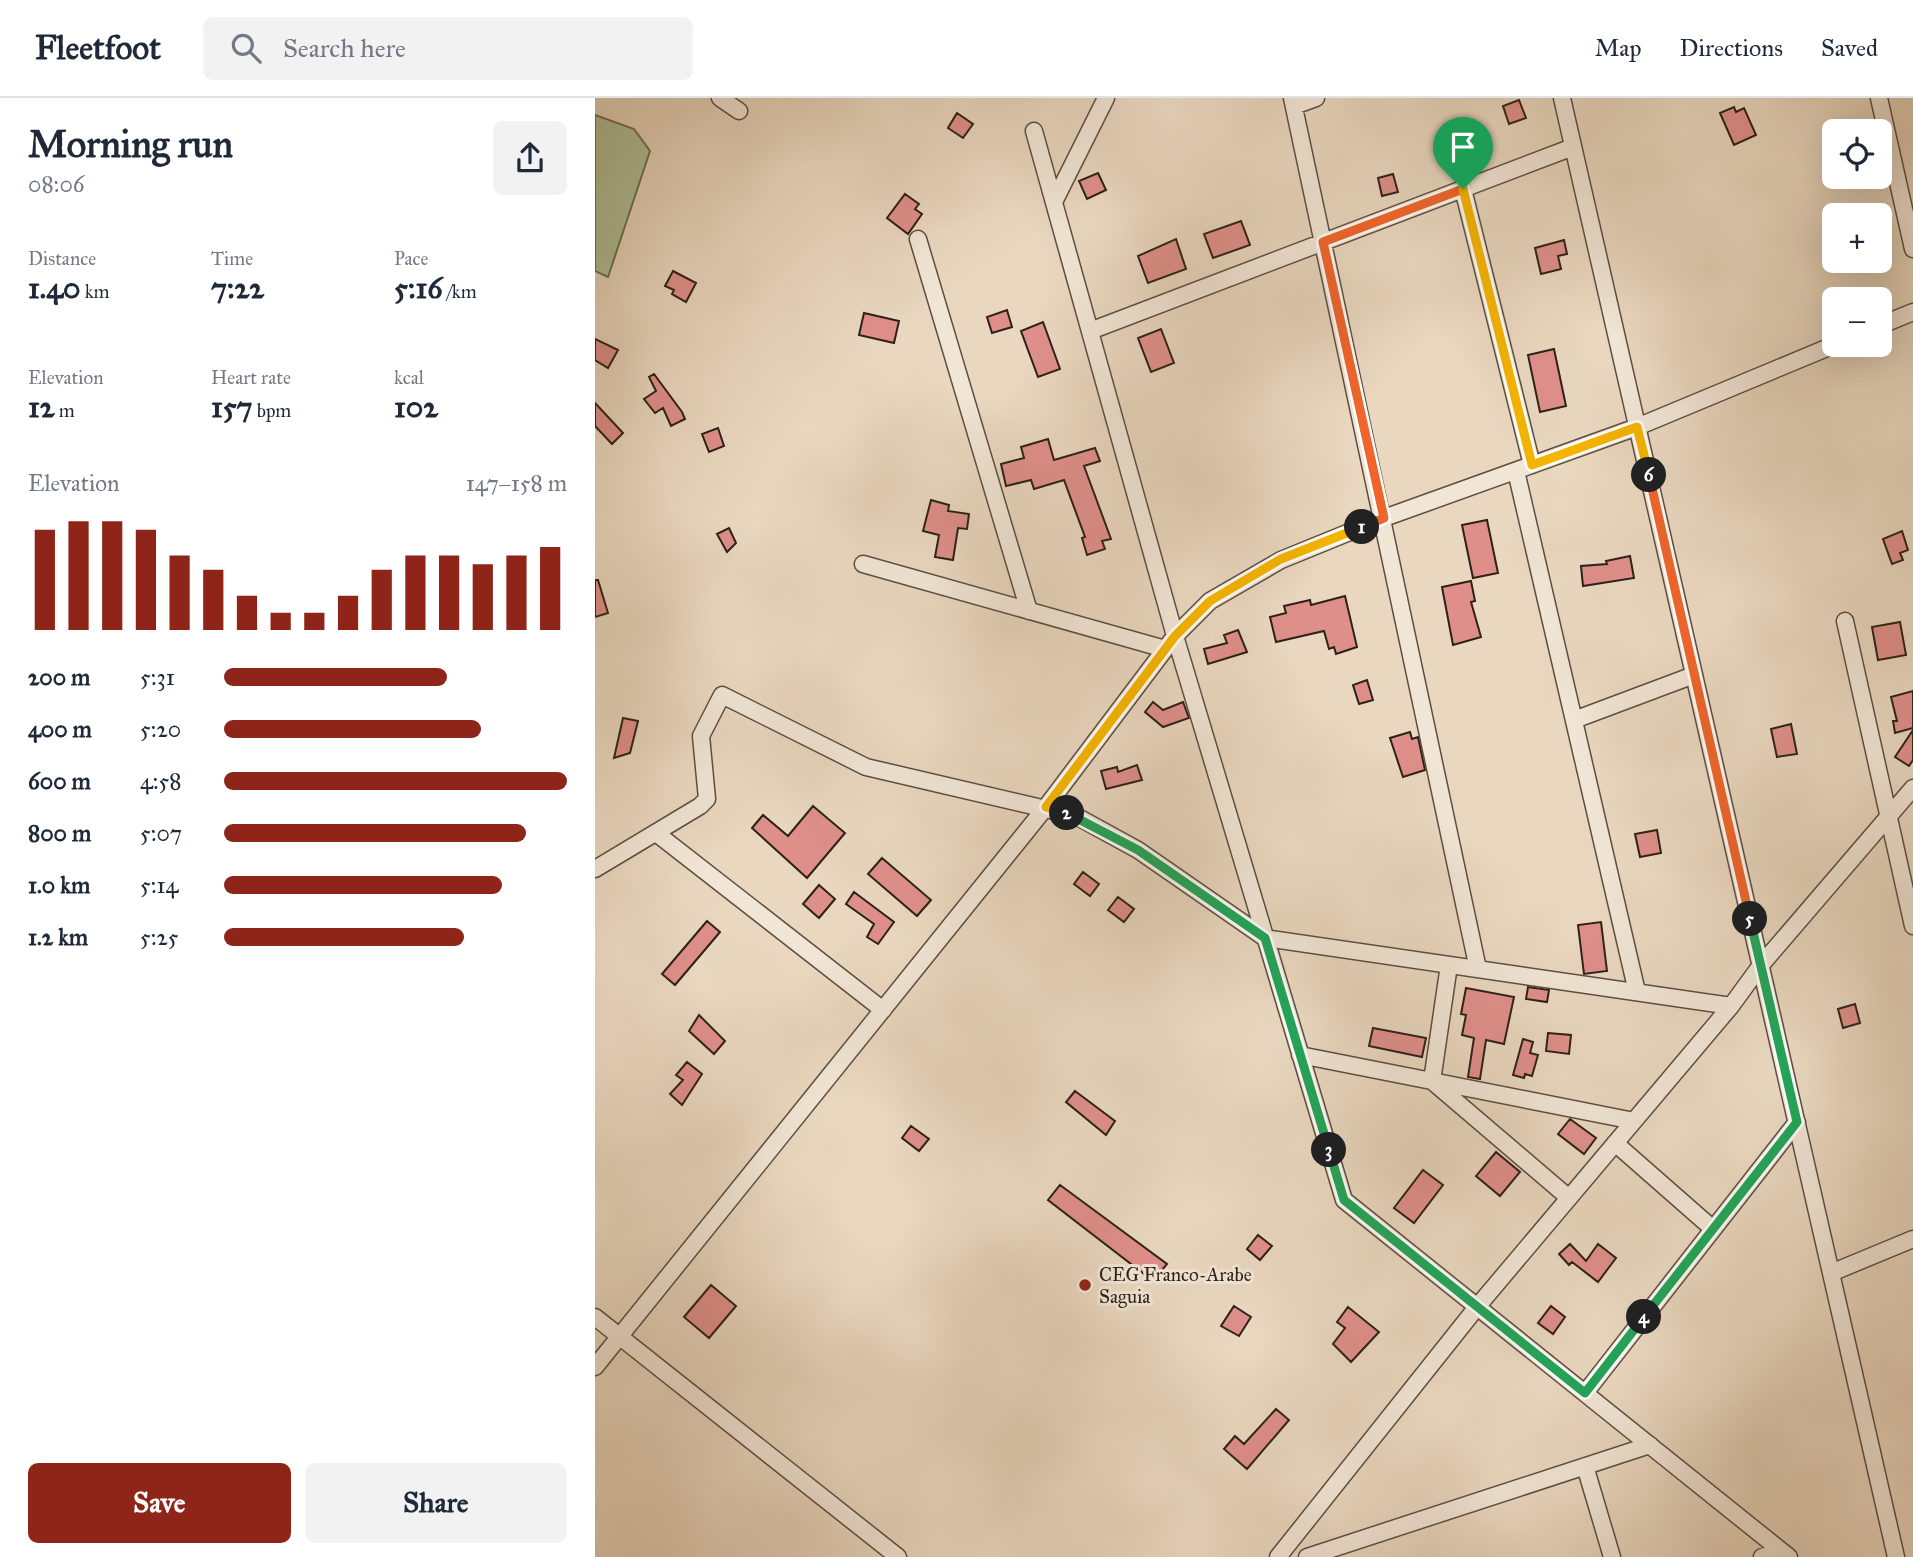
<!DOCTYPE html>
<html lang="en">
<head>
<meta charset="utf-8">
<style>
	:root { --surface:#fff; --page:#f2f2f3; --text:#1f2937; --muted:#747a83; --line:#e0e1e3; --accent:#8f2418 }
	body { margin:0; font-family:"IM FELL Great Primer",serif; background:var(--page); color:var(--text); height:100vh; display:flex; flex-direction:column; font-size:26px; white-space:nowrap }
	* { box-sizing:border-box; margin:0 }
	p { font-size:23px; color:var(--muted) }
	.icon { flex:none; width:38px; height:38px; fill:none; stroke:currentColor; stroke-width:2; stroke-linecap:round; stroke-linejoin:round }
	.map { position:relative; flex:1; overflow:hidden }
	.panel { display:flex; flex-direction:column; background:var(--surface); width:595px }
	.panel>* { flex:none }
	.fabs { position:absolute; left:1227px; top:21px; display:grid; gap:14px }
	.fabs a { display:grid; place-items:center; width:70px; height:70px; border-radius:10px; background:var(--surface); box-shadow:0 7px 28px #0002; font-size:35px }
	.pin { position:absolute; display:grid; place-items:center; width:60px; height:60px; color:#fff; margin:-72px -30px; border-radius:50% 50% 50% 0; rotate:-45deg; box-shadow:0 0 7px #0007 }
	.pin .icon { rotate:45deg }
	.km { position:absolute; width:35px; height:35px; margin:-18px; border-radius:50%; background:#222; color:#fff; font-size:19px; line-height:35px; text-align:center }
	.round { display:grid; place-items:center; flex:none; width:74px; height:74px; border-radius:10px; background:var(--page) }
	.head { display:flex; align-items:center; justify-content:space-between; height:119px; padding:0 28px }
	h1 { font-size:38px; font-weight:700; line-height:52px }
	.metrics { display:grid; grid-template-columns:repeat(3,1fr); gap:10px; height:119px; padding:7px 28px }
	.metrics div { display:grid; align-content:center }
	.metrics b { font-size:30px; font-weight:700 }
	.metrics small { font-size:19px; font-weight:400 }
	.metrics p { font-size:19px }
	.chart { height:196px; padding:14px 28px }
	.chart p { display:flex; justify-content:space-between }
	.chart svg { width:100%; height:126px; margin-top:7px; stroke:var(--accent); stroke-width:6 }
	.cta { display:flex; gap:14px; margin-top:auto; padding:14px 28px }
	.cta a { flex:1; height:80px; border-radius:10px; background:var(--accent); color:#fff; font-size:28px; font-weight:700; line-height:80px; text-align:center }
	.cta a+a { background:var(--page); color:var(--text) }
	ul { padding:0 28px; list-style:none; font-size:23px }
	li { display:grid; grid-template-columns:112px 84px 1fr; align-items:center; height:52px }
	li i { height:18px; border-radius:9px; background:var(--accent) }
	header { display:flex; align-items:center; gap:42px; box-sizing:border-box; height:98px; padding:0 35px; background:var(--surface); border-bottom:2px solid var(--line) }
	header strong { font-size:33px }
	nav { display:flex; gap:38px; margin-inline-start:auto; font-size:24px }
	.search { width:490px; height:63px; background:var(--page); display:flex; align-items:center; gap:18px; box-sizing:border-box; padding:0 24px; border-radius:10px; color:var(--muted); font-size:26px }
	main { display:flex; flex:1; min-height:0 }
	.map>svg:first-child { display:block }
</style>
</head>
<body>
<header>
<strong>Fleetfoot</strong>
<div class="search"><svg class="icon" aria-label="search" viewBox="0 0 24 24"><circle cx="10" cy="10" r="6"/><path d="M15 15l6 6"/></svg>Search here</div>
<nav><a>Map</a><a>Directions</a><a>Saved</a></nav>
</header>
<main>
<section class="panel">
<div class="head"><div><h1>Morning run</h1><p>08:06</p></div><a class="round"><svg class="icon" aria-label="share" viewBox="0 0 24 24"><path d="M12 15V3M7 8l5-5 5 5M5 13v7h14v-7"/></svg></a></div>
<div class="metrics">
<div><p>Distance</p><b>1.40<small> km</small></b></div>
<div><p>Time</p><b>7:22</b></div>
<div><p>Pace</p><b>5:16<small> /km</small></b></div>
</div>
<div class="metrics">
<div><p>Elevation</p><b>12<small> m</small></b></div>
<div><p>Heart rate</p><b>157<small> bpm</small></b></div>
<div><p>kcal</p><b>102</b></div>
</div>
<div class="chart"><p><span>Elevation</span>147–158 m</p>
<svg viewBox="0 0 160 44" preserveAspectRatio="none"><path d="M5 44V9M15 44V6M25 44V6M35 44V9M45 44V18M55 44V23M65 44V32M75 44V38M85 44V38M95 44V32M105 44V23M115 44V18M125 44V18M135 44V21M145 44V18M155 44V15"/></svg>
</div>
<ul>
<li><b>200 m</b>5:31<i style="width:65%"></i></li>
<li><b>400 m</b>5:20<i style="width:75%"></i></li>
<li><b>600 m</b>4:58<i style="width:100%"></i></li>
<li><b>800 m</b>5:07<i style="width:88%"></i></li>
<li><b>1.0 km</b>5:14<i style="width:81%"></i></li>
<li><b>1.2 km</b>5:25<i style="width:70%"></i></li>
</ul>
<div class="cta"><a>Save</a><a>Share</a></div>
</section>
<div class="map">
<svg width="1318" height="1459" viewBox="0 0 1318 1459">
	<rect width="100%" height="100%" fill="#e9d7bf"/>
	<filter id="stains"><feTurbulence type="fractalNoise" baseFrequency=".00286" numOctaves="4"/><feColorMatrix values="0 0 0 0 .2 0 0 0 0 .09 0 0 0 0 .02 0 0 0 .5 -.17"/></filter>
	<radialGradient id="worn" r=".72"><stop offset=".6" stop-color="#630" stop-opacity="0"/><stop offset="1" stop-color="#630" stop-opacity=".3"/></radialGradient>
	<path fill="#b0bf97" stroke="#6e7058" stroke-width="2" d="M0 17 39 31 55 53 13 179 0 173Z"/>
	<path fill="#df8f8a" stroke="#2d2118" stroke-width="2" d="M924 2 931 20 914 26 908 8Z
		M1139 9 1141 14 1149 10 1161 37 1139 47 1125 15Z
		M362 15 378 26 368 40 353 30Z
		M503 75 511 92 492 101 484 83Z
		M798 76 803 94 787 98 783 80Z
		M310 96 324 106 320 111 327 116 313 136 292 120Z
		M646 123 655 147 618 160 609 136Z
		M581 141 591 171 553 185 543 158Z
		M969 142 972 156 963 158 966 171 946 176 940 150Z
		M78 173 101 185 91 204 77 196 79 192 70 188Z
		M412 212 417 229 397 235 392 219Z
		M269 215 304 223 299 245 264 237Z
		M448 224 465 271 443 279 426 233Z
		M566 231 579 265 556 274 543 240Z
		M0 241 23 252 13 270 0 262Z
		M959 251 971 308 945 314 933 257Z
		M59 276 87 314 90 321 76 328 68 310 60 315 49 301 61 293 54 279Z
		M0 305 28 335 17 346 0 328Z
		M123 330 129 348 114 354 107 336Z
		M453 341 459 362 500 350 505 363 489 368 516 441 507 443 510 451 492 457 487 440 490 439 469 382 439 391 436 382 411 388 406 366 429 360 426 349Z
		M336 402 354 407 353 413 374 416 372 431 363 430 358 462 340 459 344 437 328 433Z
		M892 422 903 475 878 480 867 427Z
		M134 430 141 445 132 454 122 436Z
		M1307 433 1313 452 1305 455 1308 462 1297 466 1288 441Z
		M1035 458 1039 480 988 488 986 468 1012 466 1011 463Z
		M0 482H3L13 515 0 519Z
		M876 483 880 503 876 504 886 539 858 547 847 489Z
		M750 498 762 549 741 556 739 549 734 551 729 533 681 544 675 519 691 515 689 508 715 502 716 507Z
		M1305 524 1311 557 1283 562 1277 529Z
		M643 532 652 554 613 566 609 551 632 545 629 537Z
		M772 582 778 602 764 606 758 587Z
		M1318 593V630L1300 635 1298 623H1302L1296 599Z
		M558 604 568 612 588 604 594 620 568 629 550 614Z
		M28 620 43 623 35 655 19 660Z
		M1196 626 1202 656 1182 659 1176 631Z
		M1318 632V662L1314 668 1300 659Z
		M815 634 817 641 823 639 830 672 808 679 795 640Z
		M542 667 547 682 511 691 506 673 522 669 523 674Z
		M218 708 250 735 212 780 157 730 168 717 193 738Z
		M1062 732 1066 755 1045 759 1040 736Z
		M287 760 336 802 322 818 273 776Z
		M488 774 504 786 495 798 479 786Z
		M224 787 240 801 224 820 208 806Z
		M259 794 299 824 283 846 272 839 279 826 251 806Z
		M523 799 539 811 529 824 513 812Z
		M112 823 125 834 80 887 67 876Z
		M1006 824 1012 873 989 876 983 827Z
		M933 889 954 892 952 904 931 901Z
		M871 890 919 899 909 946 891 942 885 981 873 979 879 940 867 937 871 917 866 916Z
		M1260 906 1265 925 1248 930 1243 911Z
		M104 917 130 943 119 956 94 933Z
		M778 930 831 940 827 959 774 948Z
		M953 935 976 937 974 956 951 953Z
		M928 941 938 944 935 955 943 957 937 978 930 976 929 980 918 977Z
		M92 964 107 976 87 1007 75 996 88 982 81 977Z
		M480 993 520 1023 511 1037 471 1004Z
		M975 1021 1001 1040 989 1056 963 1036Z
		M316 1028 334 1041 324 1053 307 1040Z
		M901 1054 925 1074 905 1098 881 1078Z
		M828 1072 848 1087 819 1125 799 1110Z
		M465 1087 572 1166 558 1183 453 1102Z
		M663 1137 677 1148 665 1162 652 1151Z
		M975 1146 991 1163 1003 1146 1021 1160 1003 1184 977 1164 974 1167 964 1156Z
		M116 1187 141 1208 114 1240 89 1219Z
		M639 1208 656 1219 644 1238 626 1228Z
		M956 1208 970 1219 958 1236 943 1225Z
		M753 1209 784 1234 756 1264 738 1246 750 1230 742 1224Z
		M681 1311 694 1322 652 1371 629 1351 640 1338 649 1346Z"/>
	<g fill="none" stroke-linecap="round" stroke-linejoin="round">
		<defs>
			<path id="minor" d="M125 0 144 13
				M697 0 883 871
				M967 0 1301 1459
				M1284 0 1318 151
				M699 8 721 0
				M439 33 580 538 749 1102 1194 1459
				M868 91 937 367
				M459 104 511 0
				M323 141 434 513
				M1284 228 1318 214
				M495 233 978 49
				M921 373 1042 894
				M268 466 570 551
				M1250 523 1318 828
				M979 622 1099 577
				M61 735 288 912
				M0 771 105 708 112 701 106 638 127 597 271 669 481 718 543 752 670 840 1136 908
				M854 867 837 983 974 1100
				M705 957 1039 1023
				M1020 1045 1118 1131
				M1236 1175 1318 1141
				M0 1219 303 1459
				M0 1269 451 709 580 538 615 503 686 462 789 420 1042 329 1239 247
				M990 1295 1202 1024
				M990 1368 1017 1459
				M683 1459 882 1209 1136 908 1166 867 1318 690
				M712 1459 1055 1347
				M1167 1459 1186 1453"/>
		</defs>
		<use href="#minor" stroke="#5c4e42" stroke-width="19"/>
		<use href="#minor" stroke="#f1e5d5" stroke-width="16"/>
	</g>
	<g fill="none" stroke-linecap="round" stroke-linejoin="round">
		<defs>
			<path id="split-1" d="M767 429 789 420 728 144 868 91"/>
			<path id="split-2" d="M472 715 451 709 580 538 615 503 686 461 767 429"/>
			<path id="split-3" d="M472 715 543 752 670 840 734 1052"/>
			<path id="split-4" d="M734 1052 749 1102 990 1295 1049 1219"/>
			<path id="split-5" d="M1049 1219 1202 1024 1155 821"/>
			<path id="split-6" d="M1054 377 1155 821"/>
			<path id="split-7" d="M868 91 937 367 1042 329 1054 377"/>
		</defs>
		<use href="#split-1" stroke="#fff" stroke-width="14"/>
		<use href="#split-2" stroke="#fff" stroke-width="14"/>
		<use href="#split-3" stroke="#fff" stroke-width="14"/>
		<use href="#split-4" stroke="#fff" stroke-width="14"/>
		<use href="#split-5" stroke="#fff" stroke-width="14"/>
		<use href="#split-6" stroke="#fff" stroke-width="14"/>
		<use href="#split-7" stroke="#fff" stroke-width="14"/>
		<use href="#split-1" stroke="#f0652b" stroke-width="9"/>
		<use href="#split-2" stroke="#f5b400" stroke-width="9"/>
		<use href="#split-3" stroke="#22a559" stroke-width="9"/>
		<use href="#split-4" stroke="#22a559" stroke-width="9"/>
		<use href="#split-5" stroke="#22a559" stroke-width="9"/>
		<use href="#split-6" stroke="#f0652b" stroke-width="9"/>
		<use href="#split-7" stroke="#f5b400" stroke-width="9"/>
	</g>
	<circle fill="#8f2418" stroke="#f1e5d5" stroke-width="2.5" cx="490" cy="1187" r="7"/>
	<g text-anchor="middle" stroke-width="6" stroke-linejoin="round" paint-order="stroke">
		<g font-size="19" fill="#2d2118" stroke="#f1e5d5" text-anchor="start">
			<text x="504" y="1183">CEG Franco-Arabe<tspan x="504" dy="22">Saguia</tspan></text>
		</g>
	</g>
	<rect width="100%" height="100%" filter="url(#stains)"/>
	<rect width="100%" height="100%" fill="url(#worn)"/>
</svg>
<div class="fabs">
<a><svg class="icon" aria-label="locate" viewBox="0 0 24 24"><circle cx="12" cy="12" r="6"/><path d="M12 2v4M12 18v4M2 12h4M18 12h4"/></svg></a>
<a>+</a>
<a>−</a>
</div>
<div class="pin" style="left:868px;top:91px;background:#1e9e55"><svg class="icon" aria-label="arrive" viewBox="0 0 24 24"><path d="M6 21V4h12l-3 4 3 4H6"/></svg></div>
<b class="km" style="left:767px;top:429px">1</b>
<b class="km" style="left:472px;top:715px">2</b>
<b class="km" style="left:734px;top:1052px">3</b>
<b class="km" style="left:1049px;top:1219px">4</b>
<b class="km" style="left:1155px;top:821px">5</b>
<b class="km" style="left:1054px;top:377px">6</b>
</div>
</main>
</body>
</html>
